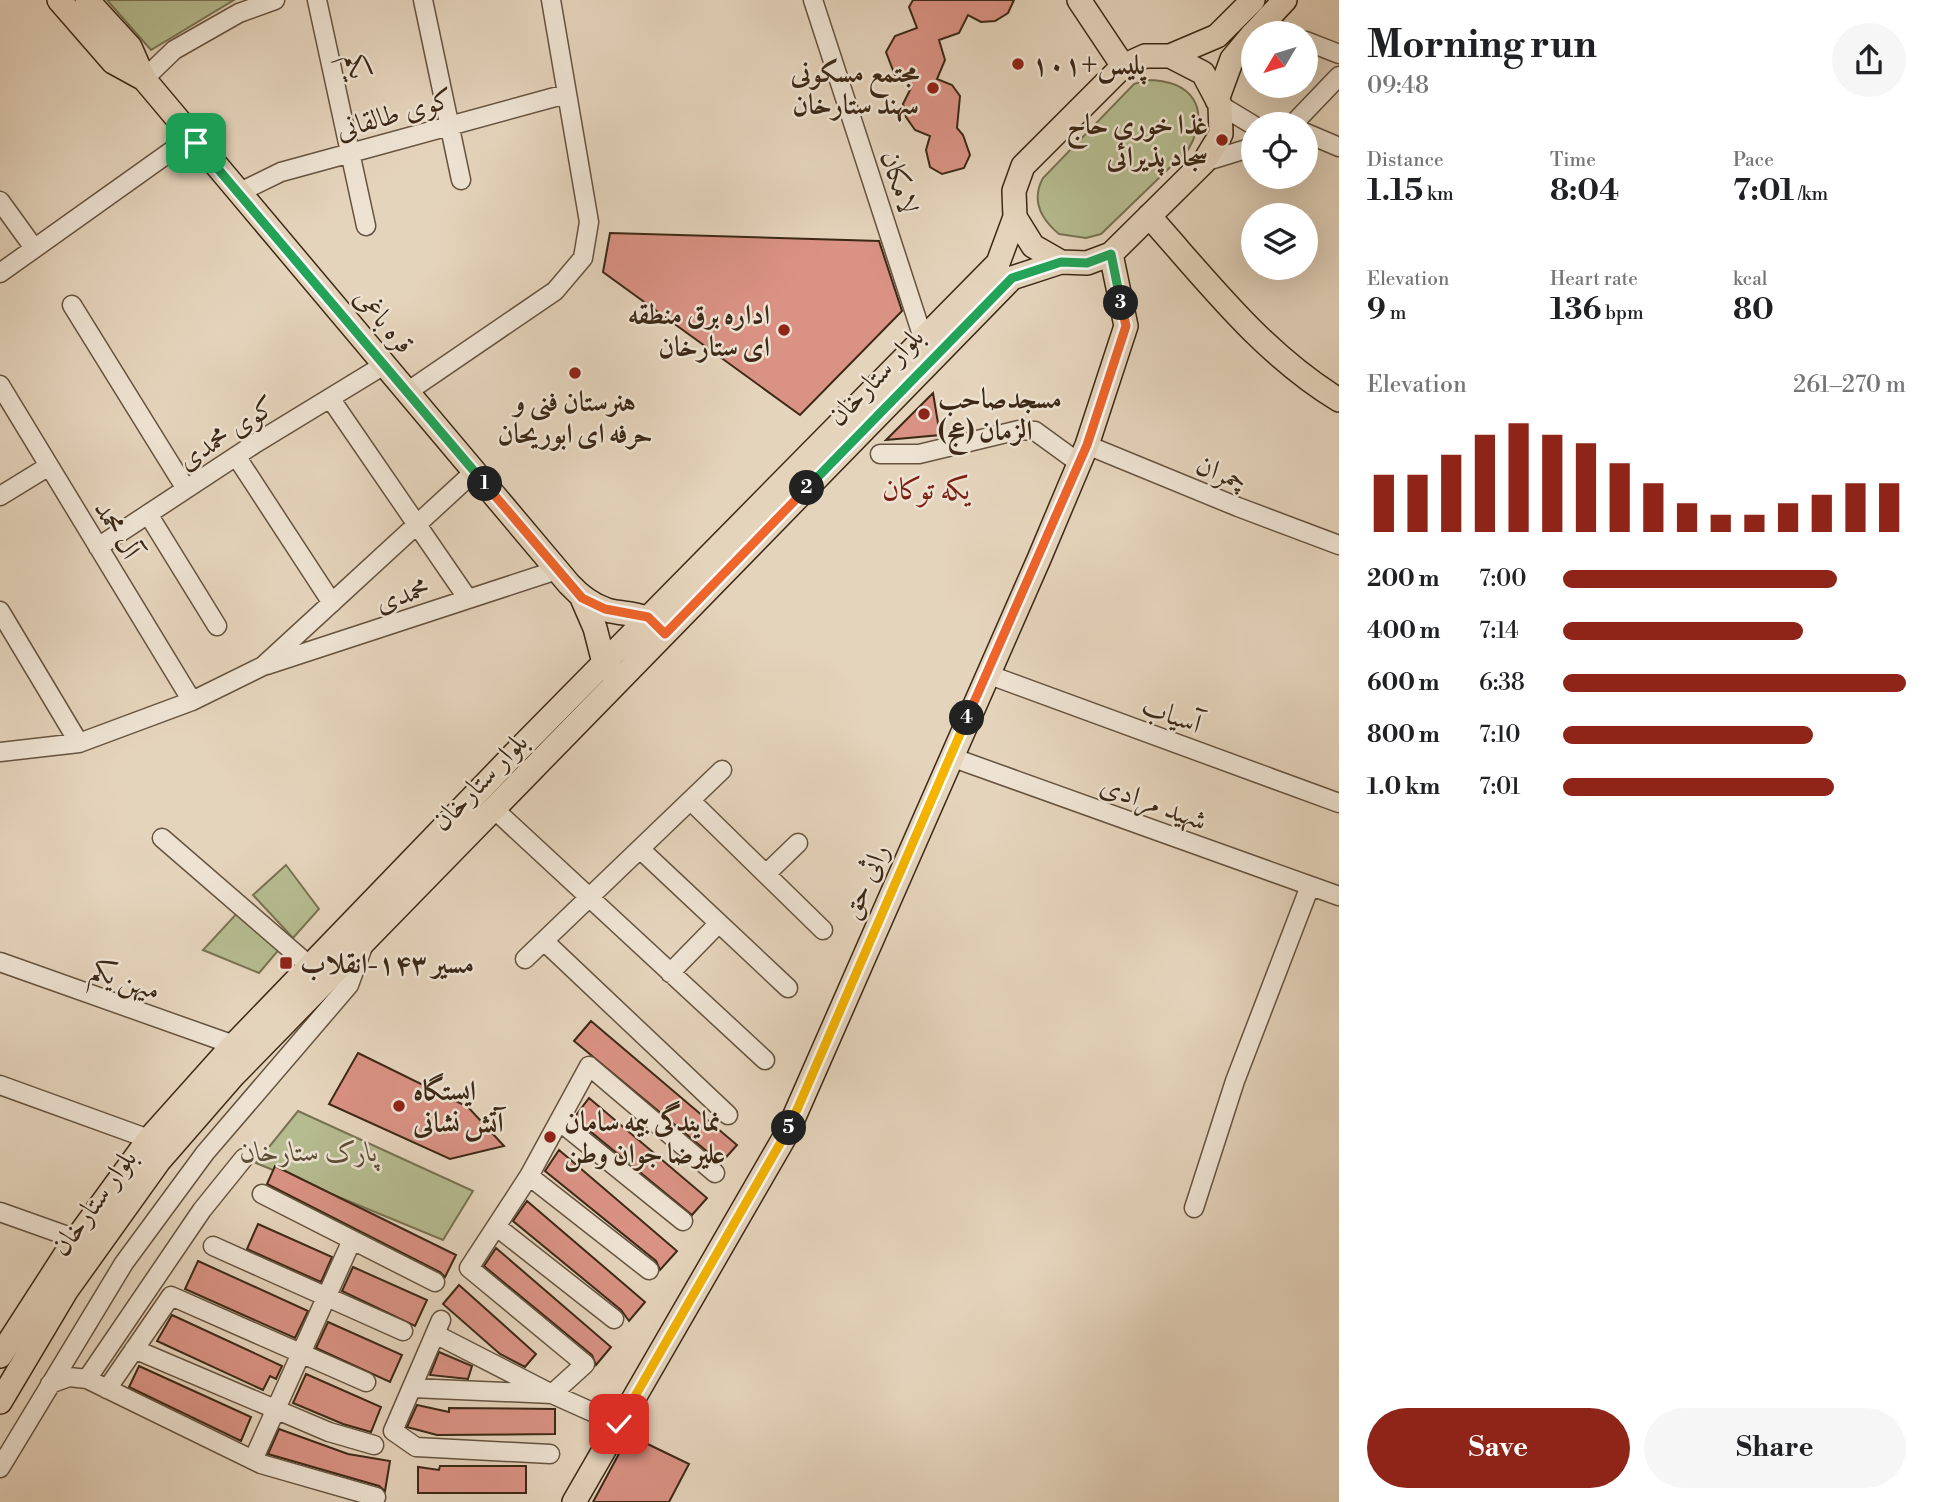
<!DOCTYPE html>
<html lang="en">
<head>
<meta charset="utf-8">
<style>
	:root { --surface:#fff; --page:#f6f6f6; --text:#202124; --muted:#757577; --accent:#8f2418 }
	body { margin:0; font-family:"Libre Bodoni",Amiri,serif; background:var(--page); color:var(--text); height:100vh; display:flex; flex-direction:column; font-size:26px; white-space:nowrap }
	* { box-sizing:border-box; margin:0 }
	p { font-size:23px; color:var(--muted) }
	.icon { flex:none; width:38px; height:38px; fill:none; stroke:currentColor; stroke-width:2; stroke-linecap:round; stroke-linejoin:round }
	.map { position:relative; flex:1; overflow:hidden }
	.drawer { display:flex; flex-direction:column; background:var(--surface); width:595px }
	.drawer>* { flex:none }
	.needle { width:46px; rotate:232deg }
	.fabs { position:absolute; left:1241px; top:21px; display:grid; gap:14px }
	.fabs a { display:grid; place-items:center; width:77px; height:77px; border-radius:50%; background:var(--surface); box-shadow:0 7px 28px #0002; font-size:35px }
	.pin { position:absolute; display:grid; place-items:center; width:60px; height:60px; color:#fff; margin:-30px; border-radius:14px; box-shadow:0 4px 10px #0006 }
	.km { position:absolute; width:35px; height:35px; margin:-18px; border-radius:50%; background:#222; color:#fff; font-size:19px; line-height:35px; text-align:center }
	.round { display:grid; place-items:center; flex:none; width:74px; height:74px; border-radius:37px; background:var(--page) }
	.summary { display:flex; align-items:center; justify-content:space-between; height:119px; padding:0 28px }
	h1 { font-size:38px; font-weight:700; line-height:52px }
	.figures { display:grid; grid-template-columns:repeat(3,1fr); gap:10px; height:119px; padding:7px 28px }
	.figures div { display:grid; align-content:center }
	.figures b { font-size:30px; font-weight:700 }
	.figures small { font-size:19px; font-weight:400 }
	.figures p { font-size:19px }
	.chart { height:196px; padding:14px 28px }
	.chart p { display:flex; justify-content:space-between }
	.chart svg { width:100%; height:126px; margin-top:7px; stroke:var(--accent); stroke-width:6 }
	.action { display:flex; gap:14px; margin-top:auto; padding:14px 28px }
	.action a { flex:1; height:80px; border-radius:42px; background:var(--accent); color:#fff; font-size:28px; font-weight:700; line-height:80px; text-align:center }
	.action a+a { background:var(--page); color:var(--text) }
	ul { padding:0 28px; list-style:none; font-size:23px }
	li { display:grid; grid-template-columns:112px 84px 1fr; align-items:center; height:52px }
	li i { height:18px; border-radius:9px; background:var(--accent) }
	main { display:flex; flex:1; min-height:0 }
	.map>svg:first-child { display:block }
</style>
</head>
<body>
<main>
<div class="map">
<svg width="1339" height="1502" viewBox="0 0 1339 1502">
	<rect width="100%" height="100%" fill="#e5d4bc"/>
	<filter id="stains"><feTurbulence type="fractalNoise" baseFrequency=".00286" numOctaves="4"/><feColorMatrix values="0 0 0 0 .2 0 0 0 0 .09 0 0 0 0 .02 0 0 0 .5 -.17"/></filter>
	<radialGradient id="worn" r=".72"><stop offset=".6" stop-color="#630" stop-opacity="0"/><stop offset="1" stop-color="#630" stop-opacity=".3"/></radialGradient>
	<path fill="#b5bc90" stroke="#787252" stroke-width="2" d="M107 0H234L151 50Z
		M1146 80C1192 80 1212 108 1188 150L1101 234 1086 238 1059 234C1041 219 1031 200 1043 178L1134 84Z
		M286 865 319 909 293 938 253 895Z
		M239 911 282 946 259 973 203 950Z
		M298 1111 473 1191 443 1240 256 1163Z"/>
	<path fill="#da9284" stroke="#3c2815" stroke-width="2" d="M913 0H1014L1008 13 995 21 981 22 968 15 959 33 939 40 945 60 937 79 952 85 960 96 957 128 963 135 970 155 964 168 942 174 930 167 926 150 930 136 915 130 906 117 903 104 912 86 896 78 886 52 895 36 917 28 909 7Z
		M610 233 879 241 902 311 800 415 603 272Z
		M933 393 940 435 886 440Z
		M591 1021 737 1145 721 1163 574 1041Z
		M358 1053 468 1107 504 1146 450 1159 329 1104Z
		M589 1098 707 1198 692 1215 574 1118Z
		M559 1150 677 1251 660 1270 656 1261 545 1171Z
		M275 1166 456 1255 445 1277 440 1272 267 1184Z
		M527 1201 645 1302 629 1321 621 1310 513 1221Z
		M258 1224 332 1257 321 1282 247 1249Z
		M496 1248 611 1347 596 1365 592 1355 484 1266Z
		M198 1261 308 1311 295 1338 185 1289Z
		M353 1267 427 1300 415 1326 342 1291Z
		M459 1285 536 1354 525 1367 500 1354 443 1304Z
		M172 1315 282 1366 276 1379 270 1376 263 1390 157 1341Z
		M328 1322 402 1355 390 1382 316 1348Z
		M439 1352 472 1366 468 1379 430 1375Z
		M139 1366 251 1417 241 1441 129 1387Z
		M306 1374 381 1407 371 1432 343 1424 293 1403Z
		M417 1405 449 1412V1408L555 1409V1434L437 1435 407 1427Z
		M279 1429 348 1454 390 1461 385 1491 379 1486 268 1454Z
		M629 1435 689 1464 669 1502H593Z
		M440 1466H526V1493H418V1467L439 1470Z"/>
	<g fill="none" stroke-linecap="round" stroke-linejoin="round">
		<defs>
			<path id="minor" d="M317 0 366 226
				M423 0 461 180
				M813 0 924 341
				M1262 24 1287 33
				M1306 41 1339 54
				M144 79 174 50 239 13 275 0
				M1220 105 1253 125
				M1293 124 1339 76
				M1306 133 1339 147
				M1204 162 1253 147
				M240 192 281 172 566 94
				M0 201 34 248
				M0 273 191 137
				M72 305 186 489
				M0 385 192 701
				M407 392 555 291 583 258 589 222 551 0
				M330 398 468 599
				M1087 445 1238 507 1339 545
				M880 454H919L1019 430 1035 431 1079 463
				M236 456 332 603
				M0 496 49 466
				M148 514 217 626
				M98 547 256 443 384 365
				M0 611 79 743
				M267 665 557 570
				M987 674 1339 803
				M0 752 79 743 192 701 263 666 475 471
				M951 757 1339 896
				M691 801 823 930
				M494 809 765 1060
				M162 838 318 973
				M640 849 788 988
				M766 874 798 843
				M544 941 728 1115
				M525 959 722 770
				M0 962 234 1045
				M670 973 719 923
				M0 1085 149 1139
				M559 1121 683 1221
				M529 1176 649 1270
				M262 1194 435 1282
				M1194 1208 1235 1081 1310 886
				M0 1212 76 1239
				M497 1227 614 1319
				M213 1246 403 1331
				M441 1320 393 1431 416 1447 550 1454
				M435 1334 552 1394 585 1364 469 1268 529 1176 589 1066 715 1173
				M134 1349 329 1432 374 1445
				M87 1379 202 1210 244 1158
				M50 1384 69 1377 87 1379 261 1464 376 1497
				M412 1388 552 1394 619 1424
				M107 1389 171 1296 366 1382
				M253 1460 352 1240
				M0 1468 124 1263 205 1153 349 985 364 944"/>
			<path id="major" d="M59 0 113 62 144 79 130 47 87 0
				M1079 0 1123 66
				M1254 33 1285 0
				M1145 56H1170L1203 73 1220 105 1221 134 1204 162 1111 254 1087 263 1061 262 1033 246 1015 217 1014 191 1023 166 1123 66Z
				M1170 56 1217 36 1253 0
				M144 79 569 584C580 596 592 605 607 610 624 615 643 612 656 625
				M1217 100 1232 59 1253 34
				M1149 216C1208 282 1263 354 1339 400
				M582 598 595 628 604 663 612 672
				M0 1356 69 1249 149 1139 226 1053 526 742 998 263 1015 217
				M0 1402 66 1291 159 1161 233 1076 1012 278 1061 262
				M574 1502 787 1133 1039 559 1087 445 1126 326 1111 254"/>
		</defs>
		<use href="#minor" stroke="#66533f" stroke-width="21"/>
		<use href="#major" stroke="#3c2815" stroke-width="26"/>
		<use href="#minor" stroke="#eee3d3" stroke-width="18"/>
		<use href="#major" stroke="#e5d4bc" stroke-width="23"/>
	</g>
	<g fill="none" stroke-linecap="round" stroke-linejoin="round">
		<defs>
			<path id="split-1" d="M196 143 485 484"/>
			<path id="split-2" d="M485 484 582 598 605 609 648 617 665 634 807 488"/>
			<path id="split-3" d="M807 488 1012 278 1061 262 1087 263 1111 254 1121 303"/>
			<path id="split-4" d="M967 718 1087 445 1126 326 1121 303"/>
			<path id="split-5" d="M789 1128 967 718"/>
			<path id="split-6" d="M619 1424 789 1128"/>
		</defs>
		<use href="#split-1" stroke="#fff" stroke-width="14"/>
		<use href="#split-2" stroke="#fff" stroke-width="14"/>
		<use href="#split-3" stroke="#fff" stroke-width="14"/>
		<use href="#split-4" stroke="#fff" stroke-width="14"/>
		<use href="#split-5" stroke="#fff" stroke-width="14"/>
		<use href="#split-6" stroke="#fff" stroke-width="14"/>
		<use href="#split-1" stroke="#22a559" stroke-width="9"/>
		<use href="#split-2" stroke="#f0652b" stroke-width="9"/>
		<use href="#split-3" stroke="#22a559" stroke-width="9"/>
		<use href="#split-4" stroke="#f0652b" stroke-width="9"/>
		<use href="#split-5" stroke="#f5b400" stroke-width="9"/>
		<use href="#split-6" stroke="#f5b400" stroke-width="9"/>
	</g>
	<g fill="#8f2418" stroke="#eee3d3" stroke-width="2.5">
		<circle cx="1018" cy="64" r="7"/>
		<circle cx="933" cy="88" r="7"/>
		<circle cx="1222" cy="140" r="7"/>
		<circle cx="784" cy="330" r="7"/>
		<circle cx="575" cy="373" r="7"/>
		<circle cx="924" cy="414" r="7"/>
		<rect x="279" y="956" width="14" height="14" rx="3.5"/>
		<circle cx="399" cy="1106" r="7"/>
		<circle cx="550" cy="1137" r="7"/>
	</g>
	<g text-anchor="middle" stroke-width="5" stroke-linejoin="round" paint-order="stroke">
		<g font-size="28" font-weight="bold" fill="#3c2815" stroke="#eee3d3" text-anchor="start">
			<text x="1032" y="74">پلیس+۱۰۱</text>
			<text x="919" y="82" text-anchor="end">مجتمع مسکونی<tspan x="919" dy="32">سهند ستارخان</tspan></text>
			<text x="1208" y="134" text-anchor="end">غذا خوری حاج<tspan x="1208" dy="32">سجاد پذیرائی</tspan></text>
			<text x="770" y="324" text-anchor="end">اداره برق منطقه<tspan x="770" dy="32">ای ستارخان</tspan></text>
			<text x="938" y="408">مسجدصاحب<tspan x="938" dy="32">الزمان (عج)</tspan></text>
			<text x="575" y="411" text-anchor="middle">هنرستان فنی و<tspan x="575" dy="32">حرفه ای ابوریحان</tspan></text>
			<text x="300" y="973">مسیر ۱۴۳-انقلاب</text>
			<text x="413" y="1100">ایستگاه<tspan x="413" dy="32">آتش نشانی</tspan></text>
			<text x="564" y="1131">نمایندگی بیمه سامان<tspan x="564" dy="32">علیرضا جوان وطن</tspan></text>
		</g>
		<g font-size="28" fill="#3c2815" stroke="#eee3d3">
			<text transform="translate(358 66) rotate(78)" y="10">یکم</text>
			<text transform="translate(394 113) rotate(-16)" y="10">کوی طالقانی</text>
			<text transform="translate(900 182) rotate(72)" y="10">لامکان</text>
			<text transform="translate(385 320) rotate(50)" y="10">قره باغی</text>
			<text transform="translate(875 376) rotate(-46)" y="10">بلوار ستارخان</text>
			<text transform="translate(226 432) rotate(-33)" y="10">کوی محمدی</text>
			<text transform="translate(1222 472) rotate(22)" y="10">چمران</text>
			<text transform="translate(118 529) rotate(59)" y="10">آل محمد</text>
			<text transform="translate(402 594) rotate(-18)" y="10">محمدی</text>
			<text transform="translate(1172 714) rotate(20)" y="10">آسیاب</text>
			<text transform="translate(479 781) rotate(-46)" y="10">بلوار ستارخان</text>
			<text transform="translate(1154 802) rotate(20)" y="10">شهید مرادی</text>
			<text transform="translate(864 881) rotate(-66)" y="10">راثی حق</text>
			<text transform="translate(126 979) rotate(19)" y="10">میهن یکم</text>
			<text transform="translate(93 1202) rotate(-54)" y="10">بلوار ستارخان</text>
		</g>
		<g font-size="28" font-style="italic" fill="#5a4d34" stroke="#eee3d3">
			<text x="309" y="1161">پارک ستارخان</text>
		</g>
		<g font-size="30" fill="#7a1f14" stroke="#eee3d3">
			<text x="926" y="499">یکه توکان</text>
		</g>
	</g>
	<rect width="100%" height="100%" filter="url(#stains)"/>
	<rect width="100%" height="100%" fill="url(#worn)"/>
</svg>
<div class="fabs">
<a><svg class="needle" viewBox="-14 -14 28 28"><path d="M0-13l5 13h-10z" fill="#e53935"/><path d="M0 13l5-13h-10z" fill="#757577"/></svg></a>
<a><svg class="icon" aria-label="locate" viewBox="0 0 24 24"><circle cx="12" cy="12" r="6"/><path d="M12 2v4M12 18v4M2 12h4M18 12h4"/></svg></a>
<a><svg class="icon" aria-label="layers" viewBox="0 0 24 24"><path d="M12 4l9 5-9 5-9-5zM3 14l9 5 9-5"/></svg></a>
</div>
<div class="pin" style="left:196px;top:143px;background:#1e9e55"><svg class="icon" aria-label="arrive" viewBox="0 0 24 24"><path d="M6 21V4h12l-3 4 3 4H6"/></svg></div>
<div class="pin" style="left:619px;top:1424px;background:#d93025"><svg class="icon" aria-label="check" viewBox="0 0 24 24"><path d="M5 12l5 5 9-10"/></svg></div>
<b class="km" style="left:485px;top:484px">1</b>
<b class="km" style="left:807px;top:488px">2</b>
<b class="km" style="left:1121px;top:303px">3</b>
<b class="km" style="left:967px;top:718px">4</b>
<b class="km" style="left:789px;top:1128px">5</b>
</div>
<section class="drawer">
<div class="summary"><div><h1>Morning run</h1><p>09:48</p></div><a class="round"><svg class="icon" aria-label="share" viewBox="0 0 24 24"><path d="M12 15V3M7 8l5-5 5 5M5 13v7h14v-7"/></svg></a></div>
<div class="figures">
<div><p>Distance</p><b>1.15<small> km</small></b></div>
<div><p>Time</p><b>8:04</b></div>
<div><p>Pace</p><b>7:01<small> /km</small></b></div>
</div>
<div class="figures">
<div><p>Elevation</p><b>9<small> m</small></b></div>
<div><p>Heart rate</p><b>136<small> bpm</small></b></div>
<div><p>kcal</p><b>80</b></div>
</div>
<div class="chart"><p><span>Elevation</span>261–270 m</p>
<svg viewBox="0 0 160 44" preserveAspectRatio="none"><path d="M5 44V24M15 44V24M25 44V17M35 44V10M45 44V6M55 44V10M65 44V13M75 44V20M85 44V27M95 44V34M105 44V38M115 44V38M125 44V34M135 44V31M145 44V27M155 44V27"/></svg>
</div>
<ul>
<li><b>200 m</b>7:00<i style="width:80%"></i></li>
<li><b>400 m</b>7:14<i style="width:70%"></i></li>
<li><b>600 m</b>6:38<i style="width:100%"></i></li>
<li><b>800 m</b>7:10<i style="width:73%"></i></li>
<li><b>1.0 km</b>7:01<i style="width:79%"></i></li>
</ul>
<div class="action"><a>Save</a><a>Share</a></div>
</section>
</main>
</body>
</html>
